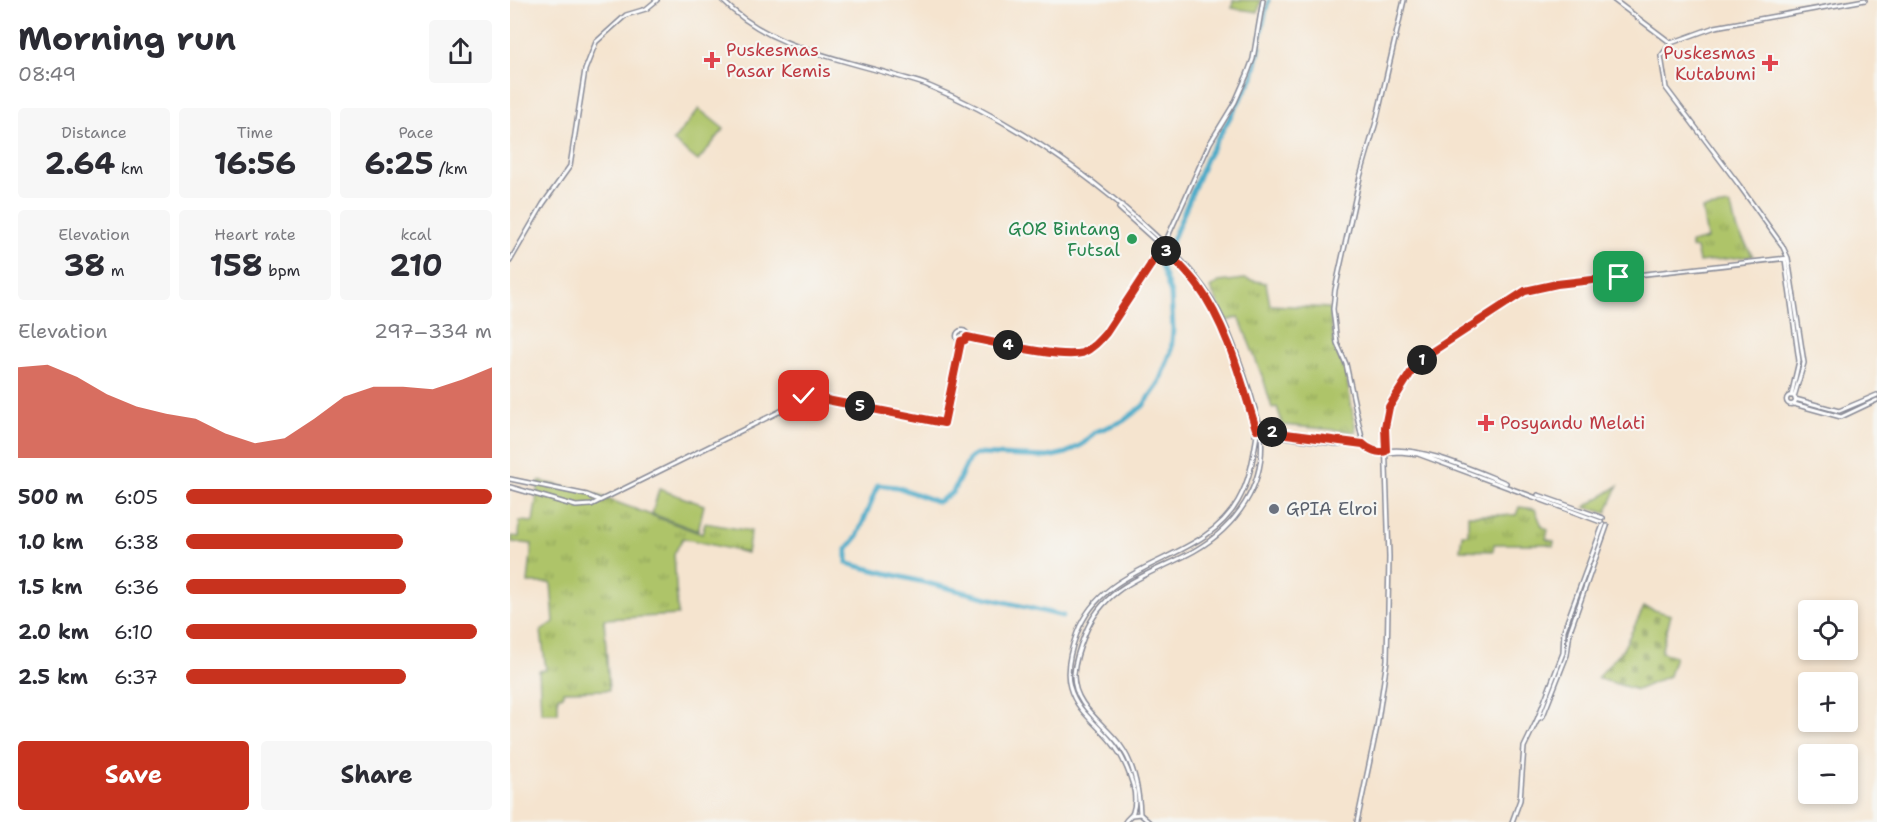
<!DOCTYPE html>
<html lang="en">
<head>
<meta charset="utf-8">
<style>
	:root { --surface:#fff; --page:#f7f7f7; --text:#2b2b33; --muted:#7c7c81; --accent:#c8321e }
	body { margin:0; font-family:"Shantell Sans",sans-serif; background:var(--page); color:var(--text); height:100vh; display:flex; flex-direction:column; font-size:22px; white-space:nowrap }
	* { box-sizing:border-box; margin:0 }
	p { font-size:20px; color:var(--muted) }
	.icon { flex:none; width:33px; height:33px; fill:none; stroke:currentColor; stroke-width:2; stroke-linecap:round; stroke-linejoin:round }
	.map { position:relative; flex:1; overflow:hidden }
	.panel { display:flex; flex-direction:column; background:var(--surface); width:510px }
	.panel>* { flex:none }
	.tools { position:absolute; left:1288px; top:600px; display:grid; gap:12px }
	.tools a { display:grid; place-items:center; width:60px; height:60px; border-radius:6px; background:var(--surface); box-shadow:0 3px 9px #0003; font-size:30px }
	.pin { position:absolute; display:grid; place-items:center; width:51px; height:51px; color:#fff; margin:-26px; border-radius:12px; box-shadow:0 3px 9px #0006 }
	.km { position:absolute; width:30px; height:30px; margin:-15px; border-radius:50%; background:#222; color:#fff; font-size:16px; line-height:30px; text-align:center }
	.round { display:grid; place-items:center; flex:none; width:63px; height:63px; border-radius:6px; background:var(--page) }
	.overview { display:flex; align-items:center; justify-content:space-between; height:102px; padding:0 18px }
	h1 { font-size:33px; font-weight:700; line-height:45px }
	.figures { display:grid; grid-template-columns:repeat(3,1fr); gap:9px; height:102px; padding:6px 18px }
	.figures div { display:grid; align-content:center; border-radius:6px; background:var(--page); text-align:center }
	.figures b { font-size:30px; font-weight:700 }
	.figures small { font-size:16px; font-weight:400 }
	.figures p { font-size:16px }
	.chart { height:168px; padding:12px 18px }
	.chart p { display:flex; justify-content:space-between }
	.chart svg { width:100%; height:108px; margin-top:6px; fill:var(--accent); opacity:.7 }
	.button { display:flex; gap:12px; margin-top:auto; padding:12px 18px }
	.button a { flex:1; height:69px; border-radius:6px; background:var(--accent); color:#fff; font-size:24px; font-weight:700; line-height:69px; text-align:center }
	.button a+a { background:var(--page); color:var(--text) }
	ul { padding:0 18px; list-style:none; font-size:20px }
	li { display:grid; grid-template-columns:96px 72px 1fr; align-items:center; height:45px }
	li i { height:15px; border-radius:8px; background:var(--accent) }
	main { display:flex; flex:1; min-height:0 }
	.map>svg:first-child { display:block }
</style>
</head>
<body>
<main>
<section class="panel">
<div class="overview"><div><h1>Morning run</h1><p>08:49</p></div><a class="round"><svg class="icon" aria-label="share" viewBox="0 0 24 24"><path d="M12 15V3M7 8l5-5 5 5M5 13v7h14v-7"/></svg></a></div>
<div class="figures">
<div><p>Distance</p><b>2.64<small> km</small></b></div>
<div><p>Time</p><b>16:56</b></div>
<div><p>Pace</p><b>6:25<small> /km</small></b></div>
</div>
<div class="figures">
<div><p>Elevation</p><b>38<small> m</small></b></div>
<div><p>Heart rate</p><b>158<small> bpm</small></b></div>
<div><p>kcal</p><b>210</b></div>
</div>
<div class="chart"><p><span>Elevation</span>297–334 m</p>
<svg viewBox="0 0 160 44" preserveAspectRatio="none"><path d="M0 44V7L10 6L20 11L30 18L40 23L50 26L60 28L70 34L80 38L90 36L100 28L110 19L120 15L130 15L140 16L150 12L160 7V44z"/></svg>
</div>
<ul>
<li><b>500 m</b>6:05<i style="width:100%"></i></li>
<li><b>1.0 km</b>6:38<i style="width:71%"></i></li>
<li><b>1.5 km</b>6:36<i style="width:72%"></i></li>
<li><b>2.0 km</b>6:10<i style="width:95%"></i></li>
<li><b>2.5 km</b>6:37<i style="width:72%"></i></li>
</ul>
<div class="button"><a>Save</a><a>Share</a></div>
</section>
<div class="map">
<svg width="1367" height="822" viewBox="0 0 1367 822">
	<defs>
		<pattern id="grass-tufts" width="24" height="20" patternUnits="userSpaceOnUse" patternTransform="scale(1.5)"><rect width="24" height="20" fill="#aec469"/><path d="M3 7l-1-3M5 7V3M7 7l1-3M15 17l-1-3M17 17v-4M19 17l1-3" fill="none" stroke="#8da05a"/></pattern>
		<pattern id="cemetery-stones" width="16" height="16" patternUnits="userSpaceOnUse" patternTransform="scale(1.5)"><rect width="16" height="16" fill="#aec469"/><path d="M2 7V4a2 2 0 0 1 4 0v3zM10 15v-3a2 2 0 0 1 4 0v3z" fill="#8da05a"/></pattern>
	</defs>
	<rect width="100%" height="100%" fill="#f6f6f2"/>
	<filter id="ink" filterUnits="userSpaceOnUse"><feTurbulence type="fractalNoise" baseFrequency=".0167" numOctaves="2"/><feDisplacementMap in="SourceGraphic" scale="12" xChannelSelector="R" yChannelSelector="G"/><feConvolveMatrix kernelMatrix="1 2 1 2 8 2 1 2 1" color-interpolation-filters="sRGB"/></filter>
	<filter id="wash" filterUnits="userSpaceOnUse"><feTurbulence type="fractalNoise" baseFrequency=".008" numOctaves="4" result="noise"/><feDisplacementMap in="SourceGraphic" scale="24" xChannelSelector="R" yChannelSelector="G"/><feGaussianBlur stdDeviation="1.35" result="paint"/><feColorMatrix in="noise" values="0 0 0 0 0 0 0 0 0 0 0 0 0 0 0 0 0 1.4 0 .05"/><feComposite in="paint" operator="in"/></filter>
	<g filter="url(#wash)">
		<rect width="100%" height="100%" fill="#f5e4cf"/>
		<path fill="url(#grass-tufts)" stroke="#647a64" stroke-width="1.5" d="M1219 205 1222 210 1226 228 1243 256 1189 262 1186 248H1181V243L1197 239 1192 209Z
			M735 279 756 283 760 305 819 308 825 350 835 369 846 432 773 425 767 407 762 408 754 381 729 317 717 321 700 288 709 282Z
			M29 481 79 492 192 534 195 523 241 531 237 553 173 538 164 554 168 615 94 619 99 690 53 691V696H48V713H31L29 671 36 670 31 631 44 622 41 583H18L22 544 2 542V536L9 537 10 521 23 522Z
			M1108 486 1096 513 1075 507Z
			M1009 507 1025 509 1032 526 1038 530 1036 539 1044 542 1043 546 1037 544H984L983 551 950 550 952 534H958V515H1006Z"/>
		<path fill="url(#cemetery-stones)" stroke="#647a64" stroke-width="1.5" d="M1134 607 1161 615 1151 652 1165 656 1159 676 1127 690 1087 678 1113 649Z"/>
		<path fill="#aec469" stroke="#647a64" stroke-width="1.5" d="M723 0H751L748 12 722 8Z
			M189 109 214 129 188 161 163 141Z
			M149 489 194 505 188 531 142 514Z"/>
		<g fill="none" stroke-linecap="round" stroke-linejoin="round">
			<path stroke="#49aac8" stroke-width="3" d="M750 41 759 0"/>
			<path stroke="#49aac8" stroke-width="5" d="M660 246 696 159 743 77 750 47
				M553 616 343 565 337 563V549L347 537 368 485 387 487 428 502 443 492 459 459 466 454 538 457 556 453 573 444 585 432 613 421 633 406 648 385 661 352 663 330 661 294 651 266 657 254"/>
		</g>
	</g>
	<g filter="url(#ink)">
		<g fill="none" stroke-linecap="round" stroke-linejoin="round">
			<defs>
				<path id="tertiary" d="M212 0C258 47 323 57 384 75 396 79 408 81 419 86 497 118 569 167 632 223 662 250 690 276 709 312 722 337 731 365 740 392 744 405 747 420 753 431L751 435 745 434 746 429 751 428
					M894 0 866 122 850 177 825 290 823 309 827 343 836 364 853 443 860 449 876 453 890 452 908 454 1091 522
					M1104 0 1161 43
					M612 205 609 208C636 233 667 257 688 287 718 328 731 381 746 429
					M655 243 700 143 725 102 737 75 743 59 753 0
					M1275 259 1289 361 1281 396
					M0 261 33 204 60 166 75 70 86 42 116 15 136 9 147 0
					M446.5 336a5.5 5.5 0 1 1 11 0a5.5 5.5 0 1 1-11 0Z
					M457 337 554 355 574 352 583 347 596 333 640 266 650 245
					M293 395a7 7 0 1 1 14 0a7 7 0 1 1-14 0Z
					M1276.5 400a4.5 4.5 0 1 1 9 0a4.5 4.5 0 1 1-9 0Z
					M1284 397 1294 363 1278 258 1272 245 1229 185 1156 88 1151 56 1161 43 1205 27 1355 0
					M306 398 434 423 451 341
					M1285 399 1329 411 1367 395
					M1284 404 1331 417 1367 400
					M754 431 853 443
					M753 434 827 444 846 443
					M876 451C909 445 965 471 996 483
					M0 479 77 495 89 500
					M0 487 66 506 81 505 295 399
					M1028 495 1093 518
					M1028 719 1033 716 1057 655 1060 631 1097 526
					M630 814C629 790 625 765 610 745 594 723 563 706 564 674 565 661 570 646 575 634 595 583 641 575 684 551 726 527 756 485 751 435
					M622 815 630 814 639 822
					M615 822C617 818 622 816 623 812 626 803 625 793 623 785 619 772 614 759 606 748 591 726 567 713 560 687 555 670 561 649 567 633 595 558 692 565 728 501 740 480 743 459 747 435
					M847 822 867 727 877 660 879 557 875 437 878 407 903 368 920 353 1015 291 1047 284 1278 258
					M1002 822 1010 800 1014 747 1027 720 1053 653 1054 630 1093 525"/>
			</defs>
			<use href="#tertiary" stroke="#888a96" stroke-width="6"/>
			<use href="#tertiary" stroke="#fff" stroke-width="3"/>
		</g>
	</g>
	<g fill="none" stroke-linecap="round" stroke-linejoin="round" filter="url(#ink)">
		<defs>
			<path id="route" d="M294 396 299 402 306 398 317 400 434 423 451 341 455 340 457 337C482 342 551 359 572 353 582 349 589 341 596 333L640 266 650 245C663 258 677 271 688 286 718 327 731 381 746 429L750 428 753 431 853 444C858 449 868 454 876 451L875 427 879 407 905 366 920 353 1015 291 1047 284 1109 277"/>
		</defs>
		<use href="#route" stroke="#fff" stroke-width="12"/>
		<use href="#route" stroke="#c8321e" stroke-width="8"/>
	</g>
	<g fill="#e0444e" stroke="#f6f6f2" stroke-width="2">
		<path d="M199 51h6v6h6v6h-6v6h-6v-6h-6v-6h6z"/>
		<path d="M1257 54h6v6h6v6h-6v6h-6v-6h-6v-6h6z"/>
		<path d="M973 414h6v6h6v6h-6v6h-6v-6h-6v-6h6z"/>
	</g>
	<circle fill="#2e9e5b" stroke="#f6f6f2" stroke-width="2" cx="622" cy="239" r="6"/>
	<circle fill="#6b7280" stroke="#f6f6f2" stroke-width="2" cx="764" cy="509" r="6"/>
	<g text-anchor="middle" stroke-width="4.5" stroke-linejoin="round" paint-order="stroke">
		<g font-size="18" fill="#be3a42" stroke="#f6f6f2" text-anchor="start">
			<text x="216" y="56">Puskesmas<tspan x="216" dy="21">Pasar Kemis</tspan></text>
			<text x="1246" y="59" text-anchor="end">Puskesmas<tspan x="1246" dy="21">Kutabumi</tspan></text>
			<text x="990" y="429">Posyandu Melati</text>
		</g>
		<g font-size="18" fill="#27864d" stroke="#f6f6f2" text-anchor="end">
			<text x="610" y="235">GOR Bintang<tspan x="610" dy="21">Futsal</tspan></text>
		</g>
		<g font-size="18" fill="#5b616d" stroke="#f6f6f2" text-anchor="start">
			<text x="776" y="515">GPIA Elroi</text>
		</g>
	</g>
</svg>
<div class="tools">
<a><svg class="icon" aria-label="locate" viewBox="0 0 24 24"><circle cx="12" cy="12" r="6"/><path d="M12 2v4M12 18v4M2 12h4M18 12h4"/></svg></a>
<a>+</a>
<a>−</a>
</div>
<div class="pin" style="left:1109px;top:277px;background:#1e9e55"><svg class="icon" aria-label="arrive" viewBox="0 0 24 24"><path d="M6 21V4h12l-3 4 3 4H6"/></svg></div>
<div class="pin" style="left:294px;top:396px;background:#d93025"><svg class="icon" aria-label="check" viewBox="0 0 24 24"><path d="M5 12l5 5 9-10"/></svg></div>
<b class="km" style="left:912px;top:360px">1</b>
<b class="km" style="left:762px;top:432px">2</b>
<b class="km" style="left:656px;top:251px">3</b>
<b class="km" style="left:498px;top:345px">4</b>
<b class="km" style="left:350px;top:406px">5</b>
</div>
</main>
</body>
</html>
